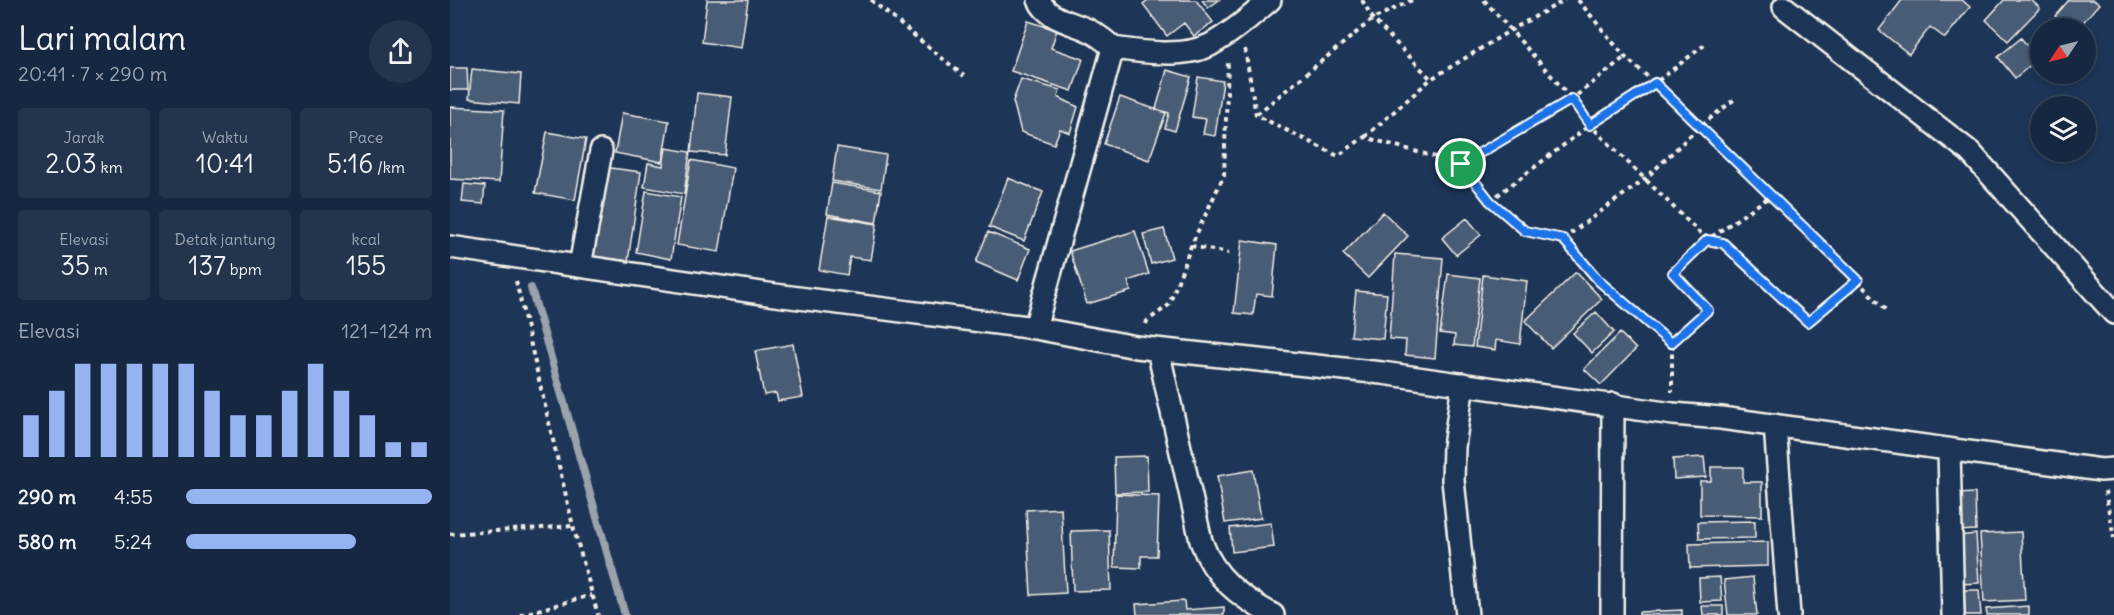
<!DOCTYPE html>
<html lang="id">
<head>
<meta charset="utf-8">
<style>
	:root { --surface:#162841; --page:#23344c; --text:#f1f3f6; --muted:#9ea6b1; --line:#35445a; --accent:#95b2f1 }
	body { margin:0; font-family:Delius,sans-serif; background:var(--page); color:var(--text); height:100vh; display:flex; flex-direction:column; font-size:22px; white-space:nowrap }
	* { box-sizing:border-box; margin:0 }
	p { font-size:20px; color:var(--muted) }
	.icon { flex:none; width:33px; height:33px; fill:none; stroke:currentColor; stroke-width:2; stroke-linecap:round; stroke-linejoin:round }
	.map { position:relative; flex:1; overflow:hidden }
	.sheet { display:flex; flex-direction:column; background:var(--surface); width:450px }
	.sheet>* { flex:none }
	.needle { width:39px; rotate:235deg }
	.buttons { position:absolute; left:1580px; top:18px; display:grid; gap:12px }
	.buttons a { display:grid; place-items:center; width:66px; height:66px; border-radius:50%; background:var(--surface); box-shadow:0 3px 9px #0003,0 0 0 2px var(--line); font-size:30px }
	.pin { position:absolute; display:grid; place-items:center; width:51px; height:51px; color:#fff; margin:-26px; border:3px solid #fff; border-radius:50%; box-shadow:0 2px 6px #0007 }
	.round { display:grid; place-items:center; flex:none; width:63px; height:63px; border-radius:32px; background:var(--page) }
	.overview { display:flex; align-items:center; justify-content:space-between; height:102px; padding:0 18px }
	h1 { font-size:33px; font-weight:600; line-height:45px }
	.metrics { display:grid; grid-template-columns:repeat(3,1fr); gap:9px; height:102px; padding:6px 18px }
	.metrics div { display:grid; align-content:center; border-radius:6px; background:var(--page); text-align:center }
	.metrics b { font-size:26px; font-weight:600 }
	.metrics small { font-size:16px; font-weight:400 }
	.metrics p { font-size:16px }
	.chart { height:168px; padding:12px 18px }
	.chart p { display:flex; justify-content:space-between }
	.chart svg { width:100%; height:108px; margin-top:6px; stroke:var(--accent); stroke-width:6 }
	ul { padding:0 18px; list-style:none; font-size:20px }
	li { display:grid; grid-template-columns:96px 72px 1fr; align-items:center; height:45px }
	li i { height:15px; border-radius:8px; background:var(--accent) }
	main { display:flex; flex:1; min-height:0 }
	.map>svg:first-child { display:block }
</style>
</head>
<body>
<main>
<section class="sheet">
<div class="overview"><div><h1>Lari malam</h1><p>20:41 · 7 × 290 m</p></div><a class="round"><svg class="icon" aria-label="share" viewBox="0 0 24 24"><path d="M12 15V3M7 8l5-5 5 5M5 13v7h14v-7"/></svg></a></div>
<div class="metrics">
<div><p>Jarak</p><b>2.03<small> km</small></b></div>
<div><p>Waktu</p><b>10:41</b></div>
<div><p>Pace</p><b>5:16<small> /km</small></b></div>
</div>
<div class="metrics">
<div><p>Elevasi</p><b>35<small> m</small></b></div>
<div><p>Detak jantung</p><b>137<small> bpm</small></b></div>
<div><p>kcal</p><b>155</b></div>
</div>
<div class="chart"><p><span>Elevasi</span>121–124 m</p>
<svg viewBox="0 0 160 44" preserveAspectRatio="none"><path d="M5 44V27M15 44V17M25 44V6M35 44V6M45 44V6M55 44V6M65 44V6M75 44V17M85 44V27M95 44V27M105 44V17M115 44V6M125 44V17M135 44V27M145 44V38M155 44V38"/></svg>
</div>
<ul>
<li><b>290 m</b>4:55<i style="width:100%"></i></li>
<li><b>580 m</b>5:24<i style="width:69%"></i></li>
</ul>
</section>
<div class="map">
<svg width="1664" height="615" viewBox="0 0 1664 615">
	<rect width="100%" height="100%" fill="#1d3557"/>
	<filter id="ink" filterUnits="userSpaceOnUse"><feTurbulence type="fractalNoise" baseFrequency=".0167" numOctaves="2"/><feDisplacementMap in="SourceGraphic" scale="12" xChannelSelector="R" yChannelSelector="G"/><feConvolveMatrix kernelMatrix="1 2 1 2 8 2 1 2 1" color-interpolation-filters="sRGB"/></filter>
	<g filter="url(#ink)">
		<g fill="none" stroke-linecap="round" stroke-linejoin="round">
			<path stroke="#9aa2ab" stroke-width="8" d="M81 288 175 615"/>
		</g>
		<path fill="#485b74" stroke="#f4f1e8" stroke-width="1.5" d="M257 0H298L291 48 252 42Z
			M698 0H746L763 22 744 36 734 23 717 36 693 4Z
			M752 0H769L758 8Z
			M1452 0H1512L1520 7 1495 38 1480 27 1459 54 1429 30Z
			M1554 0H1581L1590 8 1558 41 1536 20Z
			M1619 0H1643L1649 4 1628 28H1619L1605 16Z
			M578 21 607 30 601 48 633 59 622 91 561 71Z
			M1571 38 1588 59 1565 78 1548 57Z
			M0 68H17L18 90H0Z
			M22 69 71 74 69 104 19 99Z
			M717 70 741 77 725 131 715 128 719 113 706 109Z
			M748 77 773 81 765 136 753 134 756 119 742 117Z
			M571 79 610 90 608 97 628 107 620 133 610 129 604 144 571 132 563 101Z
			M247 93 282 97 275 155 241 152Z
			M670 97 716 113 699 160 654 144Z
			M0 107 54 110 49 182 0 179Z
			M172 113 219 121 212 162 165 153Z
			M97 132 136 139 125 200 85 193Z
			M387 147 436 155 431 189 382 181Z
			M216 148 240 152 234 194 194 187 198 163 213 166Z
			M241 160 283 168 269 252 227 245Z
			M153 167 191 172 178 261 141 256Z
			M558 178 593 192 574 241 539 227Z
			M382 183 431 191 426 223 377 214Z
			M14 184 35 186 33 204 12 202Z
			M196 191 231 197 221 259 186 252Z
			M933 212 958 236 918 278 893 254Z
			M378 216 427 224 421 260 400 257 397 275 369 270Z
			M1017 218 1031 235 1006 255 992 238Z
			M714 229 722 258 701 264 693 234Z
			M685 231 699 274 678 281 681 291 637 304 620 251Z
			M538 232 580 249 568 280 526 262Z
			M792 240 827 245 822 296 806 294 803 315 784 313Z
			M945 254 993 258 985 358 955 355 956 340 939 339Z
			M1126 272 1152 299 1101 348 1075 321Z
			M998 274 1030 278 1022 347 1004 345 1005 335 990 333Z
			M1033 275 1077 281 1070 344 1046 340 1045 350 1025 347Z
			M906 291 937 294 933 339 901 336Z
			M1146 312 1164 332 1142 353 1123 333Z
			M1170 333 1186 349 1151 385 1134 369Z
			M343 344 353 397 328 401 326 393 314 395 305 351Z
			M697 456 698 492 665 493 664 457Z
			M1254 457 1256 477 1224 479 1223 459Z
			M1261 467H1293V482H1312V516L1250 515V481H1261Z
			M803 470 811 518 775 523 767 476Z
			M1525 493 1526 530 1507 531 1506 494Z
			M666 494 709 496 707 556H691V568L664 567Z
			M611 508 616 593 581 595 576 510Z
			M1305 521V538L1249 539 1248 522Z
			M821 523 824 547 782 552 780 528Z
			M659 530 661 590 623 591 621 531Z
			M1571 532 1575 600 1534 602 1530 534Z
			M1526 534 1529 583 1511 584 1508 536Z
			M1318 542V566L1240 568 1239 544Z
			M1270 577 1272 601 1250 602 1249 578Z
			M1303 577 1307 615H1278L1274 580Z
			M1514 590H1529L1531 615H1515Z
			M734 601 735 610 774 607V615H687L686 604Z
			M1252 606H1273V615H1253Z
			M1579 606V615H1537L1536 609Z
			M1232 610V615H1189V612Z"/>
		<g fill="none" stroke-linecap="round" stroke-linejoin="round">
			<defs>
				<path id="minor" d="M1334 7 1520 152 1664 313
					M663 48C691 52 734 58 760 45 782 33 801 16 820 0
					M0 247 325 295 585 328 686 347 932 373 1223 414 1271 418 1651 470 1664 469
					M130 266 151 151
					M585 328 663 48C656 41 649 36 640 31 622 22 598 20 589 0
					M708 350 751 541C764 578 790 597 823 615
					M1013 384 1004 447 1003 480 1017 615
					M1325 425 1339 615
					M1499 450 1503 615
					M1162 614 1163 404"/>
			</defs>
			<use href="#minor" stroke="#f4f1e8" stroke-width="26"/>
			<path stroke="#f4f1e8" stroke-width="4" stroke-dasharray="4.5 4.5" stroke-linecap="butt" d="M421 0 514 76
				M912 0 923 19 981 79
				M1034 0 1122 99 1140 125 1257 240 1273 243 1358 322 1408 280
				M1128 0 1175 57 1205 83 1322 195 1438 312
				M795 49 806 115 888 156 914 137 1011 164 1040 201 1075 231 1113 239 1149 281 1222 343V392
				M807 114 923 19 962 0
				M915 137 981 79 1061 30 1115 0
				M1011 164 1122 99 1175 57
				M1040 201 1140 125 1205 83 1257 43
				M1113 239 1195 179 1249 127 1285 99
				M741 246 779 253
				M66 281 123 526 148 615
				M696 324 697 321 719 305 741 246 774 175 778 61
				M1222 343 1258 310 1223 273 1257 240 1322 195
				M1655 491 1664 538
				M0 534 123 526
				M70 615 142 595"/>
			<use href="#minor" stroke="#1d3557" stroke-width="21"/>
		</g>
	</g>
	<g fill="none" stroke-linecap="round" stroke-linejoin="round" filter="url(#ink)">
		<defs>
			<path id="route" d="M1205 83 1408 280 1358 322 1273 243 1257 240 1223 273 1258 310 1221 343 1149 281 1113 239 1075 231 1040 201 1011 164 1122 99 1140 125Z"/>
		</defs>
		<use href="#route" stroke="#fff" stroke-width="12"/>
		<use href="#route" stroke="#1a73e8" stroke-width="8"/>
	</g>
</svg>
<div class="buttons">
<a><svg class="needle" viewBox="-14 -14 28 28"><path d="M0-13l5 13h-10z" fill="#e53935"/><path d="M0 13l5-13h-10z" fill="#9ea6b1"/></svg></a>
<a><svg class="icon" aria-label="layers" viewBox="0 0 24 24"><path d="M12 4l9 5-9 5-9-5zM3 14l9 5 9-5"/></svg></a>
</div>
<div class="pin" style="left:1011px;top:164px;background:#1e9e55"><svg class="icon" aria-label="arrive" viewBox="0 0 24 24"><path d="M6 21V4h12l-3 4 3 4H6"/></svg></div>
</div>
</main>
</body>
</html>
